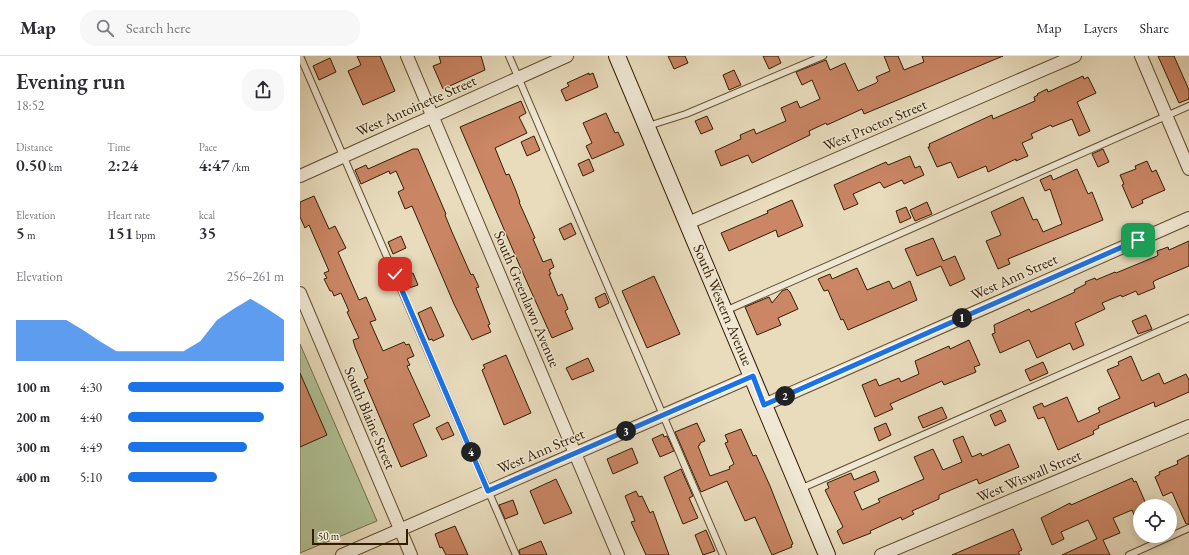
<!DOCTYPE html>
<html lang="en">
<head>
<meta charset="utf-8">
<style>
	:root { --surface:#fff; --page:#f7f7f7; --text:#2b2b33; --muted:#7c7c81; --line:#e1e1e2; --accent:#1a73e8 }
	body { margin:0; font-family:"EB Garamond",serif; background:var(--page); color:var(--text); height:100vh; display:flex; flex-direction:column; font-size:15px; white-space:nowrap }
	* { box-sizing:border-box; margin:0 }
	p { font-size:13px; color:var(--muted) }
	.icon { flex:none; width:22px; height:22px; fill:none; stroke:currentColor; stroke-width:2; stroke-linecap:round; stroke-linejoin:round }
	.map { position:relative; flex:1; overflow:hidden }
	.details { display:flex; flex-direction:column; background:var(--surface); width:300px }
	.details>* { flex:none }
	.controls { position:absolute; left:833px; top:443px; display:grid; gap:8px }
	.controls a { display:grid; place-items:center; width:44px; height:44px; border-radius:50%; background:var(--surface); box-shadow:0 2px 10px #0003; font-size:20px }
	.scale { position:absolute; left:12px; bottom:10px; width:96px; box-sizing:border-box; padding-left:4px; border:2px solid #331d00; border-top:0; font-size:11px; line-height:14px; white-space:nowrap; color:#331d00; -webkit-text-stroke:3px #f0e8d4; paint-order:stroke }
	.pin { position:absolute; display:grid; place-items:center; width:34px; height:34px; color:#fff; margin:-17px; border-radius:8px; box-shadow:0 2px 6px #0006 }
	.km { position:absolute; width:20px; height:20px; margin:-10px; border-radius:50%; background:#222; color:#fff; font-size:11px; line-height:20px; text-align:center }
	.round { display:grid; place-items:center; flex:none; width:42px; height:42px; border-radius:16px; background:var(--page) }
	.overview { display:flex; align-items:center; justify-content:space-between; height:68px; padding:0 16px }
	h1 { font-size:22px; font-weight:600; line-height:30px }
	.stats { display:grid; grid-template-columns:repeat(3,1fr); gap:6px; height:68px; padding:4px 16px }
	.stats div { display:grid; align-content:center }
	.stats b { font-size:17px; font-weight:600 }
	.stats small { font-size:11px; font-weight:400 }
	.stats p { font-size:11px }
	.chart { height:112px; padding:8px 16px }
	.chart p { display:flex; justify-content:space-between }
	.chart svg { width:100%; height:72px; margin-top:4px; fill:var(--accent); opacity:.7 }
	ul { padding:0 16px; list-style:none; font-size:13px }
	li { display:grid; grid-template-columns:64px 48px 1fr; align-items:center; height:30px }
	li i { height:10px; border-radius:5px; background:var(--accent) }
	header { display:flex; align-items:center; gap:24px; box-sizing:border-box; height:56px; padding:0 20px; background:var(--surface); border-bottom:1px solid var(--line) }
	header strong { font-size:19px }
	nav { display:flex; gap:22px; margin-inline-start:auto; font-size:14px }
	.search { width:280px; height:36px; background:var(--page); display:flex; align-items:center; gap:10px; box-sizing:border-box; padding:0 14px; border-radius:16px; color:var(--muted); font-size:15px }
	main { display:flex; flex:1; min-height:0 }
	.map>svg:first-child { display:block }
</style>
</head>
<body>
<header>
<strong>Map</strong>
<div class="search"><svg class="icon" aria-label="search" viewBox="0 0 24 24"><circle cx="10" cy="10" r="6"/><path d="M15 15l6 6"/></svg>Search here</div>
<nav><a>Map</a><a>Layers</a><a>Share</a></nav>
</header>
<main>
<section class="details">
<div class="overview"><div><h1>Evening run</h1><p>18:52</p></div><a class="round"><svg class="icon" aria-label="share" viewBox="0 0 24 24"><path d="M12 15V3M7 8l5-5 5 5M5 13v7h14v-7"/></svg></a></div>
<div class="stats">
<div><p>Distance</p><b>0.50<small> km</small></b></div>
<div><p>Time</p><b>2:24</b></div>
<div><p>Pace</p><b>4:47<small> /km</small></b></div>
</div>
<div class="stats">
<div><p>Elevation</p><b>5<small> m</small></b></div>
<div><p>Heart rate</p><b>151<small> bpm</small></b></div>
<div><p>kcal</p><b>35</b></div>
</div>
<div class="chart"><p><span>Elevation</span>256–261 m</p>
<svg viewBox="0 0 160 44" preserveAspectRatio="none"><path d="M0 44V19L10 19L20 19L30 19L40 25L50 32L60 38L70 38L80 38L90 38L100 38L110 32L120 19L130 12L140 6L150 12L160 19V44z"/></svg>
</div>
<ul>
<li><b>100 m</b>4:30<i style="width:100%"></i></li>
<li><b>200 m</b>4:40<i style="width:87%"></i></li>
<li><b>300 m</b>4:49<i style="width:76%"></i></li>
<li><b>400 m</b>5:10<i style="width:57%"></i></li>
</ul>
</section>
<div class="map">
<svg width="889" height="499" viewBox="0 0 889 499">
	<rect width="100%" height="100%" fill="#e8dcbd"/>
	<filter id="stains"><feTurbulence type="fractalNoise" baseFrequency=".005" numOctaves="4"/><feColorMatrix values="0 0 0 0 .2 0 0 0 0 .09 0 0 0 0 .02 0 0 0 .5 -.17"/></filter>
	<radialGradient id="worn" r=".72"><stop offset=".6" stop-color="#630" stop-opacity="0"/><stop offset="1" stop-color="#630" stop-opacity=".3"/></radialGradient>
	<path fill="#b0c296" stroke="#72704b" d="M0 288 77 465 0 497Z"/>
	<path fill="#ca8665" stroke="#331d00" d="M57 0H80L95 35 63 49 48 15 61 9Z
		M139 0H181L185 14 143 33 133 10 141 7Z
		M368 0H385L388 7 374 13Z
		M463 0H478L481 7 469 13Z
		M584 0H598L604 14 624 6 622 0H703L564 58 562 53 527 69 526 67 509 75 510 79 452 107 448 99 421 110 415 95 441 83 440 79 454 73 456 78 486 65 481 52 497 45 500 52 520 43 512 24 502 29 496 16 526 4 530 14 545 7 558 35 576 27 578 25 576 21 590 15Z
		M858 0H874L889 34V43L879 47Z
		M30 2 36 16 19 24 13 10Z
		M434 14 441 29 429 34 423 19Z
		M289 17V19L293 17 298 31 266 45 261 34 269 30 267 27Z
		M783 20 784 23 788 21 796 37 777 46 790 75 779 80 772 63 752 71 751 69 731 78 733 82 722 87 728 100 716 105V103L688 116 686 110 658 122 651 106 637 111 628 91H630L629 88 692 59 693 63 735 45 734 41 738 39 737 38 747 33 748 36Z
		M221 45 226 57 219 61 227 77 195 92 206 119 209 118 216 135 220 146H219L235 182 233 183 243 206 251 203 254 211 249 214 251 218H249L258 240 262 238 268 253 265 255 273 273 252 282 222 215 160 71Z
		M306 57 315 77 318 76 324 89 292 103 286 90 292 87 283 67Z
		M407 60 413 73 401 78 395 65Z
		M234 80 240 94 227 100 221 86Z
		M113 93H118L146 158 145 159 152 176 171 219 173 218 179 231 176 232 190 268 188 269 191 276 172 284 154 248 112 150 105 153 98 136 104 133 96 115 90 118 89 115 61 128 55 114 66 109 68 113Z
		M803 93 809 106 798 111 792 98Z
		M610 100 615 112 620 110 624 119 604 128 602 124 584 132 580 126 553 138 558 148 544 154 534 129 586 106 588 109Z
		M289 103 294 115 283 120 278 108Z
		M847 105 852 116 856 114 865 134 842 144 843 147 832 152 822 129 824 128 820 119 836 113 835 110Z
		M777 113 788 138 792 136 803 164 708 203 710 208 698 213 686 185 701 179 691 156 723 141 733 164 737 163 743 176 762 168 750 133 745 135 740 124 751 119 753 124Z
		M14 140 29 173 35 170 46 192 38 196 59 244 66 241 76 264 70 266 83 295 104 286 106 289 109 288 114 300 107 303 110 309 107 310 130 360 113 368 127 400 101 411 64 324 68 322 55 291 53 284 59 282 47 256 49 255 41 237 34 240 32 235H30L24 223 27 222 24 217 29 215 9 169 5 172 0 161V146Z
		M492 144 503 170 478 181 476 174 429 195 421 177 468 157 467 155Z
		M627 146 632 158 615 165 610 154Z
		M606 151 611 162 600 167 596 155Z
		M271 167 276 178 264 184 259 173Z
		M101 180 106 192 93 198 88 186Z
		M633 182 643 205 655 200 665 223 650 230 641 210 617 220 605 193Z
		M889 185V210L856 224 853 226 855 232 838 239 836 235 822 241 821 239 802 247 805 253 775 267 784 289 773 294 770 287 737 302 729 284 700 297 692 278 695 277 694 269 729 253 731 256 775 236 774 234 786 228 785 226 795 222 796 224 815 216 816 217 857 200 858 199 857 195 868 191 869 194Z
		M557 212 567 234 589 225 593 233 610 225 617 244 548 274 543 263 541 264 528 234 524 235 518 223 530 218 532 223Z
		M113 217 118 229 106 233 101 222Z
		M354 220 380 278 347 292 322 235Z
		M487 233 490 236 498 253 478 262 481 269 457 279 445 251 469 241 472 247 482 235Z
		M305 237 309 247 299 252 295 242Z
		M131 251 144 280 133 285 132 283 129 284 118 257Z
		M846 259 852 273 838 278 832 265Z
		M669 284 680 309 674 311 676 316 644 329 642 325 590 348 593 353 575 361 562 329 576 323 579 330 599 322 601 326 619 318 615 305 649 290 650 293Z
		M206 299 231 357 204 369 182 314 185 312 183 309Z
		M831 300 842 325 859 317 864 328 886 318 889 324V336L855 351 854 346 798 370 799 372 793 375 794 378 758 394 744 361 738 363 733 351 742 347 744 351 767 341 778 366 800 356 798 352 820 342 807 314 819 309 818 306Z
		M288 302 294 315 272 324 266 312Z
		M743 306 748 317 730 325 725 314Z
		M0 317 27 379 0 391Z
		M642 351 647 362 623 372 618 361Z
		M701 354 706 365 695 370 690 359Z
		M148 366 154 379 142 384 136 372Z
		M397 367 405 385 400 387V389L398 390 410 420 430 413 429 411 434 408 425 387 428 386 425 379 441 373 453 400 456 399 470 430 493 488 491 489 492 491 472 499 455 461 445 465 427 425 401 436 375 376Z
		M586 367 591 379 579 385 574 372Z
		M363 378 364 381 367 380 374 395 360 401 352 383Z
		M663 380 672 401 681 397 682 400 709 388 719 411 679 428 677 423 639 439V443L612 455 614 458 602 464 601 461 570 475 571 477 543 488 537 475 543 471 525 434 529 432 527 427 551 417 554 424 575 415 579 425 554 436 562 454 580 446 578 443 624 423 614 401 633 393 643 414 662 406 653 384Z
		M332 392 338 407 313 418 307 403Z
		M889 399V468H886L872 436 863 440 855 421 860 418 859 416 878 408 877 405Z
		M381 413 393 440 389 442 398 462 383 468 364 421Z
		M832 422 834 426 836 425 846 448 840 450V472L832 454 813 462 820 477 803 484 810 499H762L797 483 788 464 761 476 764 483 752 489 741 462 770 447 771 449Z
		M256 423 272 457 244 468 230 435Z
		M336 435 339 441 342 440 350 457 353 455 369 499H346L331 466 335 465 325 440Z
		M213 444 218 458 205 463 199 449Z
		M155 470 168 499H146L142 491 140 492 135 478Z
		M713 473 722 494 718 496 720 499H652Z
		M406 474 415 495 403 499 395 479Z
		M241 485 247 499H220L219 494Z"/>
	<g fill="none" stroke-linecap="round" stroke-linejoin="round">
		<defs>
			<path id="service" d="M0 0 216 499
				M209 0 423 499
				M348 70 386 58 523 0
				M425 255 889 50
				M500 433 889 262
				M829 499 889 472"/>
			<path id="minor" d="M107 0 318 499
				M841 0 889 113
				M0 120 267 0
				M388 167 775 0
				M0 237 111 499
				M464 349 889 162
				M42 499 453 320
				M581 499 889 370"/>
			<path id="secondary" d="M317 0 527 499"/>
		</defs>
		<use href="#service" stroke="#604d2f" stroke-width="8"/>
		<use href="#minor" stroke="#604d2f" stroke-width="14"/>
		<use href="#secondary" stroke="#331d00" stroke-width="18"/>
		<use href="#service" stroke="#f0e8d4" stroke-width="6"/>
		<use href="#minor" stroke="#f0e8d4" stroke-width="12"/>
		<use href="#secondary" stroke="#f0e8d4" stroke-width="16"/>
	</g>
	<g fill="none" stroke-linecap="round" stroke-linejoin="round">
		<defs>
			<path id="route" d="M95 218 188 435 453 320 464 349 838 184"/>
		</defs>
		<use href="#route" stroke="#fff" stroke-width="8"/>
		<use href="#route" stroke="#1a73e8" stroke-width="5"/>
	</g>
	<g text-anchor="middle" stroke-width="3" stroke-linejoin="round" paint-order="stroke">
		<g font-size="15" fill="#331d00" stroke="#f0e8d4">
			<text transform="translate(116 50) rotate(-24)" y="5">West Antoinette Street</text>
			<text transform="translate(575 69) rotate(-23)" y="5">West Proctor Street</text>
			<text transform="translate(714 221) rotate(-24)" y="5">West Ann Street</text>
			<text transform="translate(227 243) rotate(67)" y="5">South Greenlawn Avenue</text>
			<text transform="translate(423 249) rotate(67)" y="5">South Western Avenue</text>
			<text transform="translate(70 362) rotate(67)" y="5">South Blaine Street</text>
			<text transform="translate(241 395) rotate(-23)" y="5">West Ann Street</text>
			<text transform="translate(729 420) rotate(-23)" y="5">West Wiswall Street</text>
		</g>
	</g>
	<rect width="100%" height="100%" filter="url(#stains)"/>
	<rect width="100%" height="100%" fill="url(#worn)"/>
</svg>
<div class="controls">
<a><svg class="icon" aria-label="locate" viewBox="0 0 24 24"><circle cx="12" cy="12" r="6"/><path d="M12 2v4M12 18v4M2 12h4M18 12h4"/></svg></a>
</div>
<div class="scale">50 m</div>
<div class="pin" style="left:838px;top:184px;background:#1e9e55"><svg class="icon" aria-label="arrive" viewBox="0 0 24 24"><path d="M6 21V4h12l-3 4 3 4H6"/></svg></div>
<div class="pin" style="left:95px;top:218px;background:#d93025"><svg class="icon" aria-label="check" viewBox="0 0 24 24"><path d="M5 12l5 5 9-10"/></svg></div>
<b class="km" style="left:662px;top:262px">1</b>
<b class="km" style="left:485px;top:340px">2</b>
<b class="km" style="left:326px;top:375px">3</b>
<b class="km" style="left:171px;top:396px">4</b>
</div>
</main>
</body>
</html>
